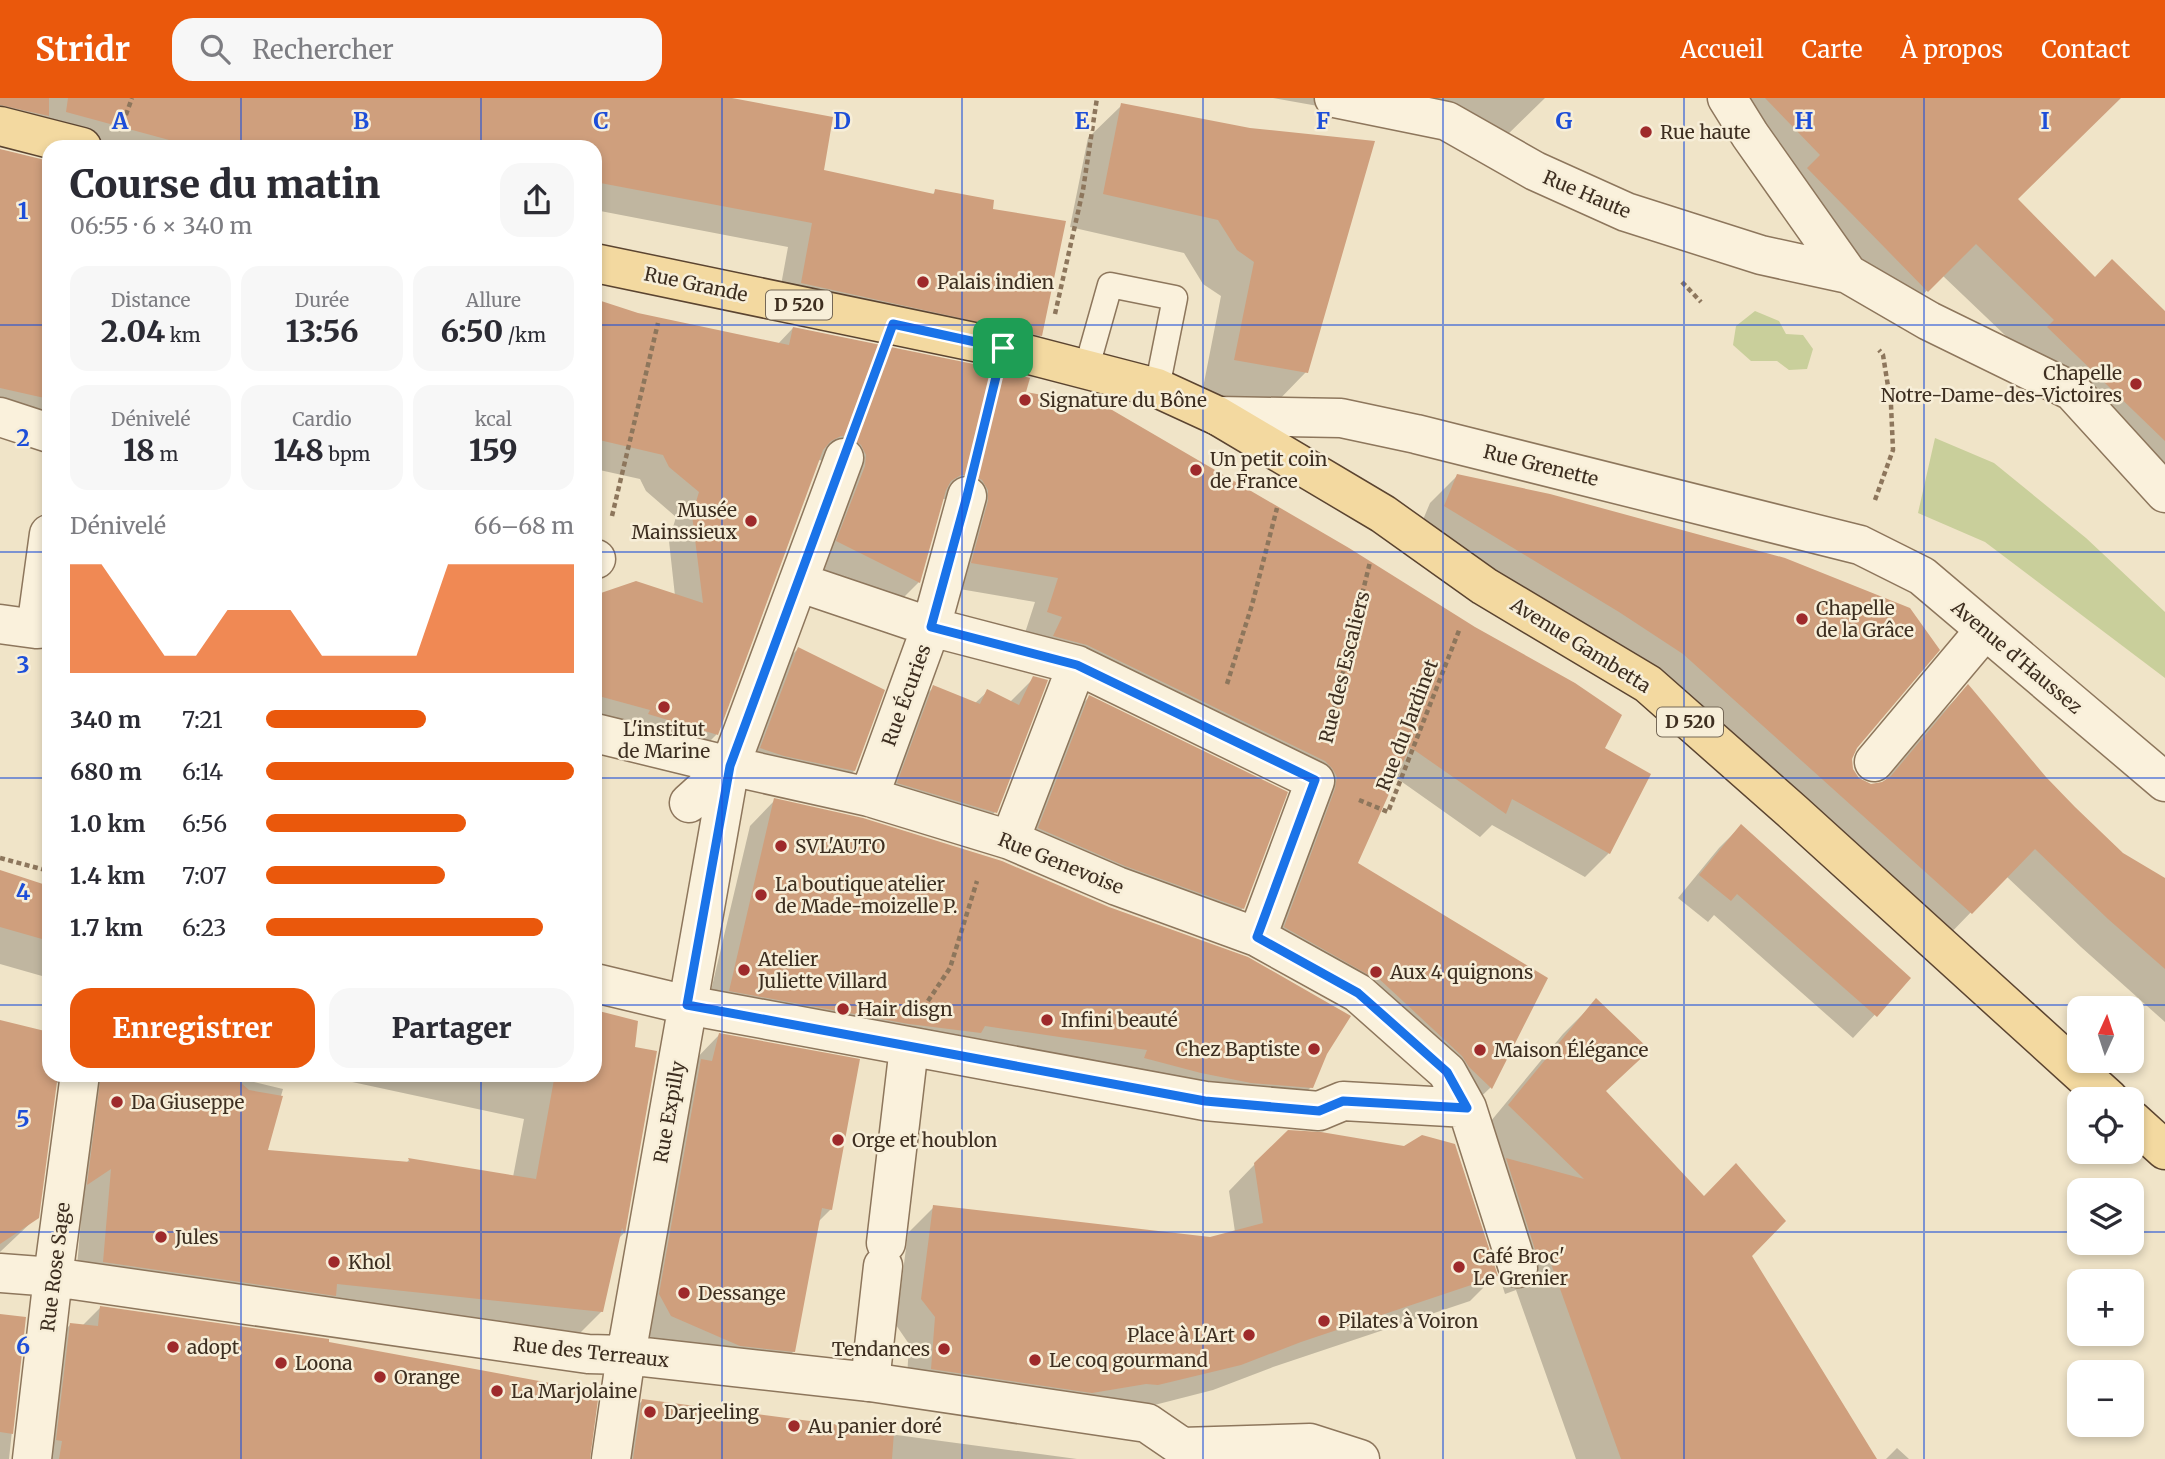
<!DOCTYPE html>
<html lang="fr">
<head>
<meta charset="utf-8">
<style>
	:root { --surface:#fff; --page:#f7f7f7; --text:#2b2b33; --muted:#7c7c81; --accent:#ea580c }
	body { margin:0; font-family:Merriweather,serif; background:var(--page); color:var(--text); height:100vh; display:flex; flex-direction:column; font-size:26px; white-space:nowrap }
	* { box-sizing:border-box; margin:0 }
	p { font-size:23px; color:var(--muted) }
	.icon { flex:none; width:38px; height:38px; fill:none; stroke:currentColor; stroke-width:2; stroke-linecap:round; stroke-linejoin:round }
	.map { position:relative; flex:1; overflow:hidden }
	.sheet { position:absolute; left:42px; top:42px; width:560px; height:942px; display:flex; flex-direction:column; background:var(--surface); border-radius:21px; box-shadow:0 4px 10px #0003 }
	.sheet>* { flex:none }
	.needle { width:46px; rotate:3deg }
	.controls { position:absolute; left:2067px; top:898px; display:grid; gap:14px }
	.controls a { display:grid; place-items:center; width:77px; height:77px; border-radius:14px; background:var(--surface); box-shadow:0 4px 10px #0003; font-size:35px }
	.pin { position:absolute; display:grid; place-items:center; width:60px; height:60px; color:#fff; margin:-30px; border-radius:14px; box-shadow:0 4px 10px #0006 }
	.round { display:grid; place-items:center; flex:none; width:74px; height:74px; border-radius:21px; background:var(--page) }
	.overview { display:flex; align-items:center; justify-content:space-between; height:119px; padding:0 28px }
	h1 { font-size:38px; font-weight:800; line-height:52px }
	.stats { display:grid; grid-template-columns:repeat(3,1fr); gap:10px; height:119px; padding:7px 28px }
	.stats div { display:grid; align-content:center; border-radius:18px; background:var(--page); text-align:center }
	.stats b { font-size:30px; font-weight:800 }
	.stats small { font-size:19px; font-weight:400 }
	.stats p { font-size:19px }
	.chart { height:196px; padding:14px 28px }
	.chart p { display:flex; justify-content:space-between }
	.chart svg { width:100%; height:126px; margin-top:7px; fill:var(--accent); opacity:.7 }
	.button { display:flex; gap:14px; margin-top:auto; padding:14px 28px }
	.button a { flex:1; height:80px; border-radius:21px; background:var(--accent); color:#fff; font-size:28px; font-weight:800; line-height:80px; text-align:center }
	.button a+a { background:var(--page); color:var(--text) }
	ul { padding:0 28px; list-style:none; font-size:23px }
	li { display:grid; grid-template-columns:112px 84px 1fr; align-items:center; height:52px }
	li i { height:18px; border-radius:9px; background:var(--accent) }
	header { display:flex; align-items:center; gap:42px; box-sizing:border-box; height:98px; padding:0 35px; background:var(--accent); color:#fff }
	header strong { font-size:33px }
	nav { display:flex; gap:38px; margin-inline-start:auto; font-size:24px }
	.search { width:490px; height:63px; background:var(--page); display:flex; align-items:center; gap:18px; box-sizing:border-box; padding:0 24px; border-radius:21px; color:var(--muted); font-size:26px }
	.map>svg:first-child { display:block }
</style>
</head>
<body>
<header>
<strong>Stridr</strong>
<div class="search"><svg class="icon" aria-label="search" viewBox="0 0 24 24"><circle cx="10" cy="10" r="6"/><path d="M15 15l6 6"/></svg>Rechercher</div>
<nav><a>Accueil</a><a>Carte</a><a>À propos</a><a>Contact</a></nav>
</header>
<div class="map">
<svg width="2165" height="1361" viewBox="0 0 2165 1361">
	<rect width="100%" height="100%" fill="#f0e4c8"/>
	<path fill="#c9cf9b" d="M1755 213 1779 223 1786 236 1803 237 1813 251 1807 271 1789 272 1777 263H1751L1733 247 1736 228Z
		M1935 340 1994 365 2086 440 2165 514V580L1985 444 1918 415Z"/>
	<path fill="#0003" d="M0 0H722L822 73 932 97 936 93 991 112 1041 237 1016 261 777 209 788 149 595 112V49H53L0 35Z
		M1273 0H1545L1503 41Z
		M1717 0H2011L2015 102 2094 181 2165 215V390L1942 177 1895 225Z
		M1122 7 1250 32 1306 274 1273 308 1202 295 1221 198 1203 186 1184 155 1070 129 1088 40Z
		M0 52 49 65V324L0 313Z
		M595 204 638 217 777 247 793 230 1024 295 1602 651 1609 755 1585 779 1492 727 1480 739 1395 679 1356 766 1545 881 1490 990 1466 1013 1351 901 1261 853 1313 704 1024 538 1035 504 948 489 949 401H942L919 484 895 508 814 468 828 363 818 362 716 637 692 661 595 628V499L675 498 669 443 676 419 646 393 640 381 595 371Z
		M1458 377 1855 650 1851 661 1852 671 1858 682 1871 687 1882 686 1941 616 1968 588 2044 680 2122 756 2165 784V924L2081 849 2006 778 1943 843 1655 583 1417 436 1430 405Z
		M798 551 854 673 833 693 741 670 777 571Z
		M1034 580 995 714 963 747 866 717 901 621 934 589 974 606 987 594 1010 604Z
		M1089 599 1243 810 1220 833 1016 753 1067 622Z
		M775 702 1325 955 1311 989 1286 1015 705 918 750 728Z
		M1741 728 1908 881 1853 940 1714 817 1708 824 1678 800 1719 750Z
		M0 774 49 789V880L0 866Z
		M1596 903 1647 952 1604 994 1750 1158 1875 1361H1576L1516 1192 1505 1196 1473 1095 1502 1066 1476 1041 1563 936Z
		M595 914 633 950 655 954 624 1135 618 1141 602 1213 573 1242 75 1193 83 1098 65 988 55 984 37 1119 0 1154V924L49 935V976H221L283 991 265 1053 406 1065 409 1062 513 1079 524 1021 315 976H595Z
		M719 937 831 1111 817 1125 794 1253 764 1282 642 1247 690 967Z
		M1255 1066 1496 1177 1470 1203 1273 1269 1213 1292 1131 1313 906 1297 909 1246 896 1227 908 1135 934 1109 1210 1141 1235 1134 1229 1093Z
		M100 1210 326 1258 588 1361H29L41 1256 70 1227 82 1228Z
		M0 1218 24 1221 9 1361H0Z
		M642 1303 1077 1361H609L613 1332Z
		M1897 1350 1909 1361H1886Z"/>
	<path fill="#cf9f7d" d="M0 0H49V18L0 7Z
		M68 0H732L833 19 824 72 934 96 935 91 994 102 993 111 1066 123 1042 238 801 185 812 125 595 84V49H195L66 14Z
		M1765 0H2121L2018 101 2095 179 2112 161 2165 213V343L2047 229 2054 222 1976 146 1928 194 1807 70 1820 57Z
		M1121 5 1250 30 1375 43 1308 275 1234 262 1254 164 1237 152 1218 122 1103 96Z
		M0 51 49 63V301L0 290Z
		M595 201 638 215 789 247 793 229 998 271 1030 280 1026 294 1107 309 1349 450 1475 529 1575 585 1622 617 1605 650 1651 676 1610 756 1512 701 1506 716 1410 649 1358 765 1548 880 1492 991 1469 969 1462 958 1376 878 1374 880 1284 829 1335 691 1337 679 1332 670 1325 663 1087 547 1053 538 1062 519 1047 514 1058 480 971 465 988 403V392L982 382 973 377H961L951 383 946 392 920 485 836 443 865 368 866 357 861 347 852 340 841 338 831 343 823 352 718 637 648 616 650 612 595 597V497L636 483 703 505 692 417 699 394 669 369 663 357 595 341Z
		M1457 376 1550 396 1785 460 1910 510 1940 552 1857 650 1852 661 1853 671 1859 680 1871 686 1882 684 1890 679 1968 586 2046 679 2075 709 2123 755 2165 780V871L2108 821 2035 751 1972 816 1683 556 1619 514 1444 408Z
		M798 549 885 592 855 673 784 658 760 650Z
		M1033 578 1048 582 997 715 897 685 933 587 980 606 987 591 1019 607Z
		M1089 597 1288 694 1244 811 1125 768 1038 730Z
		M774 700 863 720 1002 763 1109 809 1248 859 1351 918 1327 956 1313 990 1251 985 1201 975 1144 960 1147 952 985 928 981 935 909 926 729 893Z
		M1741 726 1911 880 1877 919 1737 796 1731 803 1699 777Z
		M0 772 49 788V843L0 829Z
		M1596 900 1650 952 1606 993 1704 1098 1736 1065 1786 1123 1752 1158 1877 1361H1621L1549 1160 1539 1164 1506 1060 1584 1081 1508 1007Z
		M595 912 638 923 635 949 657 953 625 1136 622 1130 603 1214 337 1186 336 1198 103 1164 111 1071 87 1087 101 976H231L249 992 283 998 268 1052 410 1064 408 1060 536 1081 555 976H595Z
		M0 922 49 934V976H58L39 1120 0 1146Z
		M719 935 860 961 832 1112 822 1110 795 1254 740 1248 671 1218 659 1196 701 961 712 963Z
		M1288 1032 1321 1034 1404 1048 1422 1037 1455 1046 1498 1178 1301 1244 1241 1267 1158 1287 1146 1286 1092 1295 931 1271 935 1219 921 1201 933 1107 1210 1139 1263 1125 1254 1065Z
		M100 1208 329 1241V1244L599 1294 590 1361H59L62 1343 56 1342 70 1225 98 1228Z
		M0 1216 26 1219 13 1336 0 1334Z
		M642 1301 894 1334 892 1361H633Z"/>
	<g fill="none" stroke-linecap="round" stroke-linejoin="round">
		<defs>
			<path id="service" d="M1086 272 1110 187 1175 200 1157 290"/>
			<path id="pedestrian" d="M844 360 730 668 869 699 1010 742 1117 788 1257 839 1358 895 1447 974 1467 1010 1518 1170
				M595 461H596
				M798 484 931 529 1077 567
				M1874 664 1985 532
				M869 699 931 529 967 398
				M1010 742 1077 567 1315 683 1257 839
				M687 907 1205 1003 1319 1013 1343 1003 1467 1010
				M886 1145 909 949
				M870 1284 883 1168"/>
			<path id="minor" d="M1334 0 1447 23 1535 73 1626 114 1761 157 1848 176 1929 223 2072 293 2165 395
				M1727 0 1750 37 1848 176
				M1218 318 1341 320 1416 336 1860 447 1922 478 2165 684
				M0 319 49 335
				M0 526 36 531 49 530
				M36 531 49 436
				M595 635 730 668
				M689 705 730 668
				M595 885 687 907
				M0 1175 53 1179 588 1256 626 1257 870 1284 1147 1325 1182 1349 1310 1345 1360 1361
				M32 1361 53 1179 80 976
				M611 1361 626 1257 730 668"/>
			<path id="primary" d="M0 28 82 49
				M595 165 1003 250 1157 290 1218 318 1383 416 1484 488 1648 586 1793 714 2109 1001
				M2132 1022 2165 1052"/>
		</defs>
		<use href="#service" stroke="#8d765c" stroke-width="27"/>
		<use href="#pedestrian" stroke="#8d765c" stroke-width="41"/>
		<use href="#minor" stroke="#8d765c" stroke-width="41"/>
		<use href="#primary" stroke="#5b4430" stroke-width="41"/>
		<path stroke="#8d765c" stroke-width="4.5" stroke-dasharray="5 3.5" stroke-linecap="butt" d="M123 25 132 0
			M1682 184 1701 204
			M1055 216 1083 92 1097 0
			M860 317 876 273
			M978 353 992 296
			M1875 402 1893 352 1891 307 1883 257 1879 252
			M612 418 658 225
			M1227 586 1252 507 1277 410
			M1328 636 1370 464
			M1359 702 1388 714 1460 530
			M0 760 49 773
			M928 903 950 870 977 783"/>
		<use href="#service" stroke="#faf1dc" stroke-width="24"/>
		<use href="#pedestrian" stroke="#faf1dc" stroke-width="38"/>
		<use href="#minor" stroke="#faf1dc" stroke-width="38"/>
		<use href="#primary" stroke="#f3d9a0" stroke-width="38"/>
	</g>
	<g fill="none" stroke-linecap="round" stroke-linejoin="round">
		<defs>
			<path id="route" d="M893 226 1003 250 967 398 931 529 1077 567 1315 682 1257 839 1358 895 1447 974 1467 1010 1343 1003 1319 1013 1205 1003 687 907 730 668Z"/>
		</defs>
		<use href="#route" stroke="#fff" stroke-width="14"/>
		<use href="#route" stroke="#1a73e8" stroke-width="9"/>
	</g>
	<path fill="none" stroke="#1d4ed8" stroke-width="2" stroke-opacity="0.55" d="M241 0V49M481 0V49M722 0V1361M962 0V1361M1203 0V1361M1443 0V1361M1684 0V1361M1924 0V1361M0 227H49M595 227H2165M0 454H49M595 454H2165M0 680H49M595 680H2165M0 907H49M595 907H2165M241 976V1361M481 976V1361M0 1134H2079M2132 1134H2165"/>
	<g fill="#9e2a2b" stroke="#f7eed8" stroke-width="2.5">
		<circle cx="1646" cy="34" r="7"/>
		<circle cx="923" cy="184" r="7"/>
		<circle cx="2136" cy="286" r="7"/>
		<circle cx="1025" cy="302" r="7"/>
		<circle cx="1196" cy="372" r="7"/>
		<circle cx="751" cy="423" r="7"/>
		<circle cx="1802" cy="521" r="7"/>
		<circle cx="664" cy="609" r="7"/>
		<circle cx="781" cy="748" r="7"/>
		<circle cx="761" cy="797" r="7"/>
		<circle cx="744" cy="872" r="7"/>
		<circle cx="1376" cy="874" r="7"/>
		<circle cx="843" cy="911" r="7"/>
		<circle cx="1047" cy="922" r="7"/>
		<circle cx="1314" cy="951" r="7"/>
		<circle cx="1480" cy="952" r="7"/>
		<circle cx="117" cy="1004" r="7"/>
		<circle cx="838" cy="1042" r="7"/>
		<circle cx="161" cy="1139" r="7"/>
		<circle cx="334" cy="1164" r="7"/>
		<circle cx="1459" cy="1169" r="7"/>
		<circle cx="684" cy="1195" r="7"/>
		<circle cx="1324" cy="1223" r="7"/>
		<circle cx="1249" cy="1237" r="7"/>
		<circle cx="173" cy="1249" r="7"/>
		<circle cx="944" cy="1251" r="7"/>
		<circle cx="1035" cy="1262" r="7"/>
		<circle cx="281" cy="1265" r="7"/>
		<circle cx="380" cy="1279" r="7"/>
		<circle cx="497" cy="1293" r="7"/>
		<circle cx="650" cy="1314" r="7"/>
		<circle cx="794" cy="1328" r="7"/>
	</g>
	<g text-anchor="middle" stroke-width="5" stroke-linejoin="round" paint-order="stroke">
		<g fill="#f7eed8" stroke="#756857" stroke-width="2">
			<rect x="766" y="192.5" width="66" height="29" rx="5"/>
			<rect x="1657" y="609.5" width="66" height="29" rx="5"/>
		</g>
		<g font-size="18" font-weight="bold" fill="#3d2e20">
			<text x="799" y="213">D 520</text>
			<text x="1690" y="630">D 520</text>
		</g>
		<g font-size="19" fill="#3d2e20" stroke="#f7eed8" text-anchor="start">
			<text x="1660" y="41">Rue haute</text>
			<text x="937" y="191">Palais indien</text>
			<text x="2122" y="282" text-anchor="end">Chapelle<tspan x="2122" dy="22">Notre-Dame-des-Victoires</tspan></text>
			<text x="1039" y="309">Signature du Bône</text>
			<text x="1210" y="368">Un petit coin<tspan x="1210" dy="22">de France</tspan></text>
			<text x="737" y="419" text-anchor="end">Musée<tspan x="737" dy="22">Mainssieux</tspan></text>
			<text x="1816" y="517">Chapelle<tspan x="1816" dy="22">de la Grâce</tspan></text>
			<text x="664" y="638" text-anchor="middle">L'institut<tspan x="664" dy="22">de Marine</tspan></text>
			<text x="795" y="755">SVL'AUTO</text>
			<text x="775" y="793">La boutique atelier<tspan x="775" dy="22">de Made-moizelle P.</tspan></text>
			<text x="758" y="868">Atelier<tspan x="758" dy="22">Juliette Villard</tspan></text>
			<text x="1390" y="881">Aux 4 quignons</text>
			<text x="857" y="918">Hair disgn</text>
			<text x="1061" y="929">Infini beauté</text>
			<text x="1300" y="958" text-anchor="end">Chez Baptiste</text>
			<text x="1494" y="959">Maison Élégance</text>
			<text x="131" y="1011">Da Giuseppe</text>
			<text x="852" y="1049">Orge et houblon</text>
			<text x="175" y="1146">Jules</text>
			<text x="1473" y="1165">Café Broc'<tspan x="1473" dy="22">Le Grenier</tspan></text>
			<text x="348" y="1171">Khol</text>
			<text x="698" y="1202">Dessange</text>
			<text x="1338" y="1230">Pilates à Voiron</text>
			<text x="1235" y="1244" text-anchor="end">Place à L'Art</text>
			<text x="187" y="1256">adopt</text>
			<text x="930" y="1258" text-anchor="end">Tendances</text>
			<text x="1049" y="1269">Le coq gourmand</text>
			<text x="295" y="1272">Loona</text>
			<text x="394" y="1286">Orange</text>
			<text x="511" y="1300">La Marjolaine</text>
			<text x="664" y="1321">Darjeeling</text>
			<text x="808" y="1335">Au panier doré</text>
		</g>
		<g font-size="19" fill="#3d2e20" stroke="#f7eed8">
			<text transform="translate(1587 96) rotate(23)" y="7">Rue Haute</text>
			<text transform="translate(696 186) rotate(12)" y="7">Rue Grande</text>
			<text transform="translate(1541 367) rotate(14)" y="7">Rue Grenette</text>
			<text transform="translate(1581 547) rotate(32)" y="7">Avenue Gambetta</text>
			<text transform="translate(2017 559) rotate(40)" y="7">Avenue d'Haussez</text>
			<text transform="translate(1344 569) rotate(-76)" y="7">Rue des Escaliers</text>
			<text transform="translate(906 597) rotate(-70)" y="7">Rue Écuries</text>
			<text transform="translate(1407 627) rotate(-69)" y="7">Rue du Jardinet</text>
			<text transform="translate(1061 765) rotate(22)" y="7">Rue Genevoise</text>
			<text transform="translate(669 1014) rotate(-80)" y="7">Rue Expilly</text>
			<text transform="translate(55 1169) rotate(-83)" y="7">Rue Rose Sage</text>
			<text transform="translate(591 1254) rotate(6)" y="7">Rue des Terreaux</text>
		</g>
	</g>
	<g font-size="23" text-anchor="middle" font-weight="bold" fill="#1d4ed8" stroke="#f7eed8" stroke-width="5" stroke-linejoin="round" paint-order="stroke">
		<text x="120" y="31">A</text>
		<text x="361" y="31">B</text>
		<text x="601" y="31">C</text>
		<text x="842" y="31">D</text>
		<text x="1082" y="31">E</text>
		<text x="1323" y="31">F</text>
		<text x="1564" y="31">G</text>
		<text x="1804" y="31">H</text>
		<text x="2045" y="31">I</text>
		<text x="23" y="121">1</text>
		<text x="23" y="348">2</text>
		<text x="23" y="575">3</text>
		<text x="23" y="802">4</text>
		<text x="23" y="1029">5</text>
		<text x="23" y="1256">6</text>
	</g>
</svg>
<div class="controls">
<a><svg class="needle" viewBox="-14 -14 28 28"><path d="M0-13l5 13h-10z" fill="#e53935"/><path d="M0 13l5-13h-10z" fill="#7c7c81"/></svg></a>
<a><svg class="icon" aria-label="locate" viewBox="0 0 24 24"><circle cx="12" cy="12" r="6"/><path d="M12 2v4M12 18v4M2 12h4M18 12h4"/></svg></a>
<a><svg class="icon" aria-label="layers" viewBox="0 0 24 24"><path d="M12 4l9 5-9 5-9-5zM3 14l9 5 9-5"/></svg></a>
<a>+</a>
<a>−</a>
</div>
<div class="pin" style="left:1003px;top:250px;background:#1e9e55"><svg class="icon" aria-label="arrive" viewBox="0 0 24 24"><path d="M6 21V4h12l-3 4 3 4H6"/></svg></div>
<section class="sheet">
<div class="overview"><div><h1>Course du matin</h1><p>06:55 · 6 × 340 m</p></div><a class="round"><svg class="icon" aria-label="share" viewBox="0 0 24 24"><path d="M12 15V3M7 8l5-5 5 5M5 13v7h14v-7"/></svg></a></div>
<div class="stats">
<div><p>Distance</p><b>2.04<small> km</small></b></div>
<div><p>Durée</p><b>13:56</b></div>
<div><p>Allure</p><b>6:50<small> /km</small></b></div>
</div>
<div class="stats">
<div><p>Dénivelé</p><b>18<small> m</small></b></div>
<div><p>Cardio</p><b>148<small> bpm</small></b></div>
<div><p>kcal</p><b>159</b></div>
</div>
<div class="chart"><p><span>Dénivelé</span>66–68 m</p>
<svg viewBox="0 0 160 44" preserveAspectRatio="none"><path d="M0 44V6L10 6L20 22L30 38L40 38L50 22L60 22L70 22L80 38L90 38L100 38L110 38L120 6L130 6L140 6L150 6L160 6V44z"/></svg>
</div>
<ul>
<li><b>340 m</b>7:21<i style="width:52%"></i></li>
<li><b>680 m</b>6:14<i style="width:100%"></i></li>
<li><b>1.0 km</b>6:56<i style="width:65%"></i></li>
<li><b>1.4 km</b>7:07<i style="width:58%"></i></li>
<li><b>1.7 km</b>6:23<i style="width:90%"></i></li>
</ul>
<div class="button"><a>Enregistrer</a><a>Partager</a></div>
</section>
</div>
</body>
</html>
